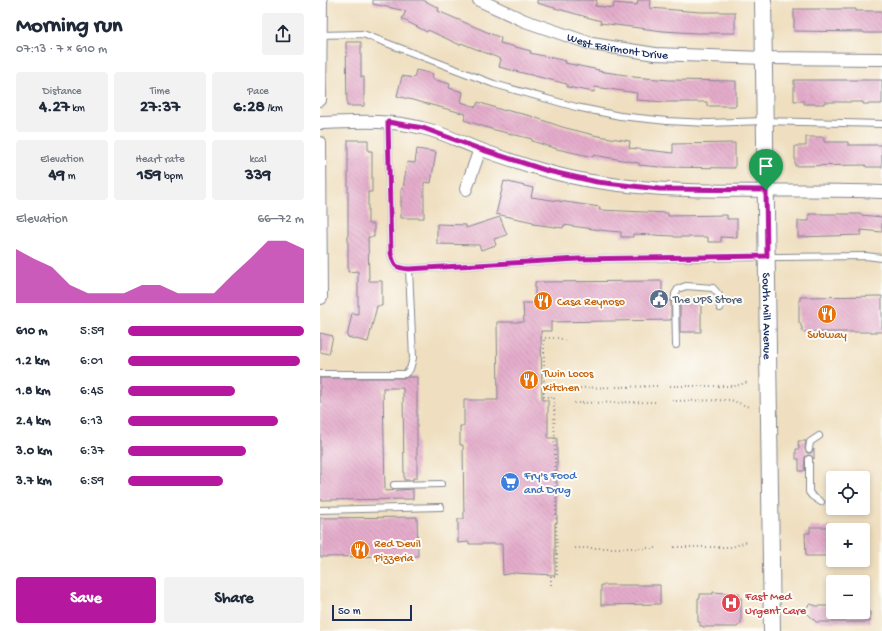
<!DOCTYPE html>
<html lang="en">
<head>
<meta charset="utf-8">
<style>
	:root { --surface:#fff; --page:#f2f2f3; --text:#1f2937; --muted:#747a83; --accent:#b5179e }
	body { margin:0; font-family:"Gochi Hand",sans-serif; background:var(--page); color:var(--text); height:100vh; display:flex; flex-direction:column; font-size:15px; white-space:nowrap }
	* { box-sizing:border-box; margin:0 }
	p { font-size:13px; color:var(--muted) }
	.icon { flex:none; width:22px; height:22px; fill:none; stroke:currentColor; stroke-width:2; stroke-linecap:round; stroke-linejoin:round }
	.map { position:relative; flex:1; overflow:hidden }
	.details { display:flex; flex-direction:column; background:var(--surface); width:320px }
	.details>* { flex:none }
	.controls { position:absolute; left:506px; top:471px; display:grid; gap:8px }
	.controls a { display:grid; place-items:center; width:44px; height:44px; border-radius:4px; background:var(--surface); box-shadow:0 2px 6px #0003; font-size:20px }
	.scale { position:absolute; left:12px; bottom:10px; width:80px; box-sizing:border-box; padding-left:4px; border:2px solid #1b2f5e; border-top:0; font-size:11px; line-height:14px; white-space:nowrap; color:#1b2f5e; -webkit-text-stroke:3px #fdfcf7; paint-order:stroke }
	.pin { position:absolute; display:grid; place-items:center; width:34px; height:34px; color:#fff; margin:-41px -17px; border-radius:50% 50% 50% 0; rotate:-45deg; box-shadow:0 0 4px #0007 }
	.pin .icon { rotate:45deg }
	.round { display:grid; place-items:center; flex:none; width:42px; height:42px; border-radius:4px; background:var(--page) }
	.headline { display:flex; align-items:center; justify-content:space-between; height:68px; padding:0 16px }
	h1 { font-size:22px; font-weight:800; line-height:30px }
	.metrics { display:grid; grid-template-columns:repeat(3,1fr); gap:6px; height:68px; padding:4px 16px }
	.metrics div { display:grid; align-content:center; border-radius:4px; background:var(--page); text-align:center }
	.metrics b { font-size:17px; font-weight:800 }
	.metrics small { font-size:11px; font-weight:400 }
	.metrics p { font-size:11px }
	.chart { height:112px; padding:8px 16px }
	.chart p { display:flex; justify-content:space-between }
	.chart svg { width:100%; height:72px; margin-top:4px; fill:var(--accent); opacity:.7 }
	.button { display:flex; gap:8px; margin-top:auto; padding:8px 16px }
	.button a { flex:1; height:46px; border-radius:4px; background:var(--accent); color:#fff; font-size:16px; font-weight:800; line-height:46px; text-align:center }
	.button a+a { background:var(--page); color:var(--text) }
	ul { padding:0 16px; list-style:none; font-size:13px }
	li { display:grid; grid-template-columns:64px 48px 1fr; align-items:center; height:30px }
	li i { height:10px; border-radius:5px; background:var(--accent) }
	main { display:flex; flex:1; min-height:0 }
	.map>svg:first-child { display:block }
</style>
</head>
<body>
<main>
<section class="details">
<div class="headline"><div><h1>Morning run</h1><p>07:13 · 7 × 610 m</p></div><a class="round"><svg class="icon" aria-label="share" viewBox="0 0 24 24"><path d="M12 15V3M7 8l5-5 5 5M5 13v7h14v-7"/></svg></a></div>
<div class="metrics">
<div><p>Distance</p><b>4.27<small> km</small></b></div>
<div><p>Time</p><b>27:37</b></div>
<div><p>Pace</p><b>6:28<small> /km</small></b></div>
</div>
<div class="metrics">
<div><p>Elevation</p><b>49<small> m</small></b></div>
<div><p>Heart rate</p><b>159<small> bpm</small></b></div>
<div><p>kcal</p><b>339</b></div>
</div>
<div class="chart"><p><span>Elevation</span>66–72 m</p>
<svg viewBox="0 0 160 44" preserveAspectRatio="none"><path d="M0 44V11L10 17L20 22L30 33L40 38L50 38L60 38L70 33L80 33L90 38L100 38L110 38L120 27L130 17L140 6L150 6L160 11V44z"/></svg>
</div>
<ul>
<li><b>610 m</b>5:59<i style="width:100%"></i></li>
<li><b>1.2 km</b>6:01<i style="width:98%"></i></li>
<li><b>1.8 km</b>6:45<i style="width:61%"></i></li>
<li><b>2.4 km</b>6:13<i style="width:85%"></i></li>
<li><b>3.0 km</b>6:37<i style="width:67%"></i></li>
<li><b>3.7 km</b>6:59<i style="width:54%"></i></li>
</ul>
<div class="button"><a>Save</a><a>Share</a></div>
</section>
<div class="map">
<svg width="562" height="631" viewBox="0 0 562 631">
	<defs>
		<pattern id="building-back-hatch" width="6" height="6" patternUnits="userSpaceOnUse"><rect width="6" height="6" fill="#e4acca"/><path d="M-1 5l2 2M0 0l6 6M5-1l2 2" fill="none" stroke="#c394b0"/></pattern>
	</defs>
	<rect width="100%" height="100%" fill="#fdfcf7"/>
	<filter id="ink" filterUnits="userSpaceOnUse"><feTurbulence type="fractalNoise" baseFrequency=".025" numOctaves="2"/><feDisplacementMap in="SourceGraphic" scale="8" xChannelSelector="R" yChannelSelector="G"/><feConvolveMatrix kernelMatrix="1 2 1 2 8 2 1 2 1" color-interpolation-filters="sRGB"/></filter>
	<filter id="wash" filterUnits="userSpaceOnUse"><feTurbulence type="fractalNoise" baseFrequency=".012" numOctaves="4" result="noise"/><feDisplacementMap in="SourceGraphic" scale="16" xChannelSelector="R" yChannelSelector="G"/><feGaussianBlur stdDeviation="0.9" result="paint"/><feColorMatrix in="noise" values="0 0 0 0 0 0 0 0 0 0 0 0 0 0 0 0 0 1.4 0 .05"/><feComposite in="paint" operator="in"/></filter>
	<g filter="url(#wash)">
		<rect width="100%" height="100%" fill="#efdfc0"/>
		<g id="blocks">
			<path fill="url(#building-back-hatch)" d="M53 0H103L119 8 118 11 181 38 180 43 211 51 210 53 246 61 245 63 279 70 278 71 313 76V77L349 80 416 81V106H387V102H345L316 100 317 93 275 87 274 92 247 87V84L179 67 181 59 141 43 140 45 108 30 107 32 82 19 86 11 53 4Z
				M217 0H277L275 6 293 8 294 3 317 5 318 0H331L330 8 380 12H415V33H376L343 31 280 23 281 21 217 3Z
				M474 9H536V11H562V33H544V32L474 31Z
				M26 42H41V77H44V106H27Z
				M96 70 113 74 112 79 130 84 129 88 143 92 141 102 156 107 158 102 185 111V110L211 116 242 127 278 136 310 141 309 148 353 153V144L415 143V168L339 167 319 165V163L274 155 273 157 237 149 212 141V139L171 129 144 120 146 114 77 96 82 76 94 78Z
				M474 80H562V104H543V102H504V104H484V101H474Z
				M486 137H504V142H528V145H562V167H546V165L475 166V146H486Z
				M28 140H48V151H52V192H48V224H54V237H48L49 281H62V306H57L48 342 27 337 32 313 38 314V271L28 272Z
				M97 149 116 152 111 183 104 182V218H81V189H83L87 162 95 163Z
				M184 181 213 188 211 197 280 207 279 210 348 213V216L407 215V219H417V238L401 237V242H388V237H354V236L313 234V237H301V232L288 231 244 225 243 228 213 224V222L176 214Z
				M489 214H541V215L562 217V232L541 230V235L478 237V221H489Z
				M180 217 187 235 174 239 176 245 161 250 159 245 117 244V224L146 225V228Z
				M342 281V301H351V320L231 322V331H221L222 400H228V438H237V523H235V575L194 573 183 575 182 544H149V542L138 543V519H144L143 445H140V426H144V400H178L177 322H204L203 303H215V282Z
				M562 296V332H482V327H481V323H479V300H480V297Z
				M360 300H381V332H360Z
				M0 333 13 336 9 354 0 352Z
				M88 377H97V478H93V480H84L83 388H63L65 491 93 489V499L0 500V378H85Z
				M478 441H486L485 449 487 453H491L494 449V459L489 455 485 457 484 471H479V459H476V449H479Z
				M97 517 98 556 0 557V518Z
				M490 527H513V556H486L485 533H490Z
				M281 585H340V604L281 605Z
				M393 592 419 594V598H421V623L417 627H383V626H380V622H378V598H380V594H393Z
				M490 604 497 606H513V612H550V622H496L487 613V607Z"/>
		</g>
	</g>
	<g filter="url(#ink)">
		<use href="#blocks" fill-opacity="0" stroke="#85878f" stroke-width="1"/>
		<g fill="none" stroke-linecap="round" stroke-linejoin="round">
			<defs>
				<path id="lane" d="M0 35 43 34 174 84 256 107 300 116 347 121 388 123 444 121 562 124
					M68 122 71 253C74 266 75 268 89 269L258 259 546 256 562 258
					M356 345 355 299V294L358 289 366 286 393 288 399 295 400 308
					M0 374H85L90 369 93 358 89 269
					M489 449 490 442 499 436
					M489 459V492L492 496 501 502
					M74 485 121 484
					M0 510 121 507"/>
				<g id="street">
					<path id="s1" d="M159 0 205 21 272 44 335 54 444 58 562 59"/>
					<path d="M0 100 1 0"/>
					<path d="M0 123C34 122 69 119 102 128 122 132 140 142 159 149 196 162 239 177 278 182 372 197 468 187 562 192"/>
					<path d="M0 143 1 298"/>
					<path d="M146 189 160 149"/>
				</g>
				<g id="secondary">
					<path id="s2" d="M443 0 452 631"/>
				</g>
			</defs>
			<use href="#lane" stroke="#85878f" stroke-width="8"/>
			<use href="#street" stroke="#85878f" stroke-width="14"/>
			<use href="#secondary" stroke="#85878f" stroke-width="18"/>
			<path stroke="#85878f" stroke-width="2" stroke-dasharray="1 3" stroke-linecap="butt" d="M350 386H416L428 382
				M256 388 337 386
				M352 401 411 400 429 407
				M254 403 337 402
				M354 547H412L429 541
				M255 548H339
				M231 585V576H237L234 403V397H224V338H238L245 340"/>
			<use href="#lane" stroke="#fff" stroke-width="6"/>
			<use href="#street" stroke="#fff" stroke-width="12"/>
			<use href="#secondary" stroke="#fff" stroke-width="16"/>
		</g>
	</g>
	<g fill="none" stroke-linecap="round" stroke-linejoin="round" filter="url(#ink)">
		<defs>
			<path id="route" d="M68 122 103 128 160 149 228 171 277 182 339 189 446 190 447 256 258 259 89 269C75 268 74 266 71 253Z"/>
		</defs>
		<use href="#route" stroke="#fff" stroke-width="8"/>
		<use href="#route" stroke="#b5179e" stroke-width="5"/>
	</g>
	<defs>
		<symbol id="civic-disc" viewBox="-11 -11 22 22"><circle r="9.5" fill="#5c6f8a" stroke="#fdfcf7"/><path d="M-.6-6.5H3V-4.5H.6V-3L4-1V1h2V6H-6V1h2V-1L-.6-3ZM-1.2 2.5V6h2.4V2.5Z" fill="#fff"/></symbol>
		<symbol id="restaurant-disc" viewBox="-11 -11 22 22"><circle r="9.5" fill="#e8710a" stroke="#fdfcf7"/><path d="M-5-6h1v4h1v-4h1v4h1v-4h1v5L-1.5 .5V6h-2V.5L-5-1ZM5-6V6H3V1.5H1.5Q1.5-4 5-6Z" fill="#fff"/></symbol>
		<symbol id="supermarket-disc" viewBox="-11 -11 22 22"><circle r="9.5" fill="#3f7fe0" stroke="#fdfcf7"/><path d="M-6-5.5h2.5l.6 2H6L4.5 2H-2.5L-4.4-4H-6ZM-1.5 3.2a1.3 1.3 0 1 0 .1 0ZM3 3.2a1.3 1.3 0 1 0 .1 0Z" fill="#fff"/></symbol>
		<symbol id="hospital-disc" viewBox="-11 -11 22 22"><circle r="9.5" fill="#e0444e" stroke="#fdfcf7"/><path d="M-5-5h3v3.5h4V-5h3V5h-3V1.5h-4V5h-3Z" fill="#fff"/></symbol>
	</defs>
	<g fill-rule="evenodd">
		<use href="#civic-disc" x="328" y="288" width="22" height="22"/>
		<use href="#restaurant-disc" x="212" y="290" width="22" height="22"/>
		<use href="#restaurant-disc" x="496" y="303" width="22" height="22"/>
		<use href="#restaurant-disc" x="198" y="369" width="22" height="22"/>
		<use href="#supermarket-disc" x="179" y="471" width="22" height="22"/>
		<use href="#restaurant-disc" x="29" y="539" width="22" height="22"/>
		<use href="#hospital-disc" x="400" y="592" width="22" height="22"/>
	</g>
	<g text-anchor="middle" stroke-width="4" stroke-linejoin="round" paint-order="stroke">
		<g font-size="12" fill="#1b2f5e" stroke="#fdfcf7">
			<text dy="4" stroke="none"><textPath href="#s1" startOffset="147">West Fairmont Drive</textPath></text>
			<text dy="4" stroke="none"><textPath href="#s2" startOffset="316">South Mill Avenue</textPath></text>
		</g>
		<g font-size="12" fill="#4e5e75" stroke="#fdfcf7" text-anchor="start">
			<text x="353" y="303">The UPS Store</text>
		</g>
		<g font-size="12" fill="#c56008" stroke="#fdfcf7" text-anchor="start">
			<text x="237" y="305">Casa Reynoso</text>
			<text x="507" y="338" text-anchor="middle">Subway</text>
			<text x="223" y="377">Twin Locos<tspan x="223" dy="14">Kitchen</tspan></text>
			<text x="54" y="547">Red Devil<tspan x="54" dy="14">Pizzeria</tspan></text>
		</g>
		<g font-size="12" fill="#366cbe" stroke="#fdfcf7" text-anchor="start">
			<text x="204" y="479">Fry's Food<tspan x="204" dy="14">and Drug</tspan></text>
		</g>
		<g font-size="12" fill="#be3a42" stroke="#fdfcf7" text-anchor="start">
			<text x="425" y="600">Fast Med<tspan x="425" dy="14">Urgent Care</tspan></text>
		</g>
	</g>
</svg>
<div class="controls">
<a><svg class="icon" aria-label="locate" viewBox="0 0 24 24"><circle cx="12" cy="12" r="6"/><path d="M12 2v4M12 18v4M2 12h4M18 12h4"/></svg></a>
<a>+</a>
<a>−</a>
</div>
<div class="scale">50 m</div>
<div class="pin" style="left:446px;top:190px;background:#1e9e55"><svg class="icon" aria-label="arrive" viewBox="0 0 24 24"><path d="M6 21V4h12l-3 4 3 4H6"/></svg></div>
</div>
</main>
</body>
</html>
